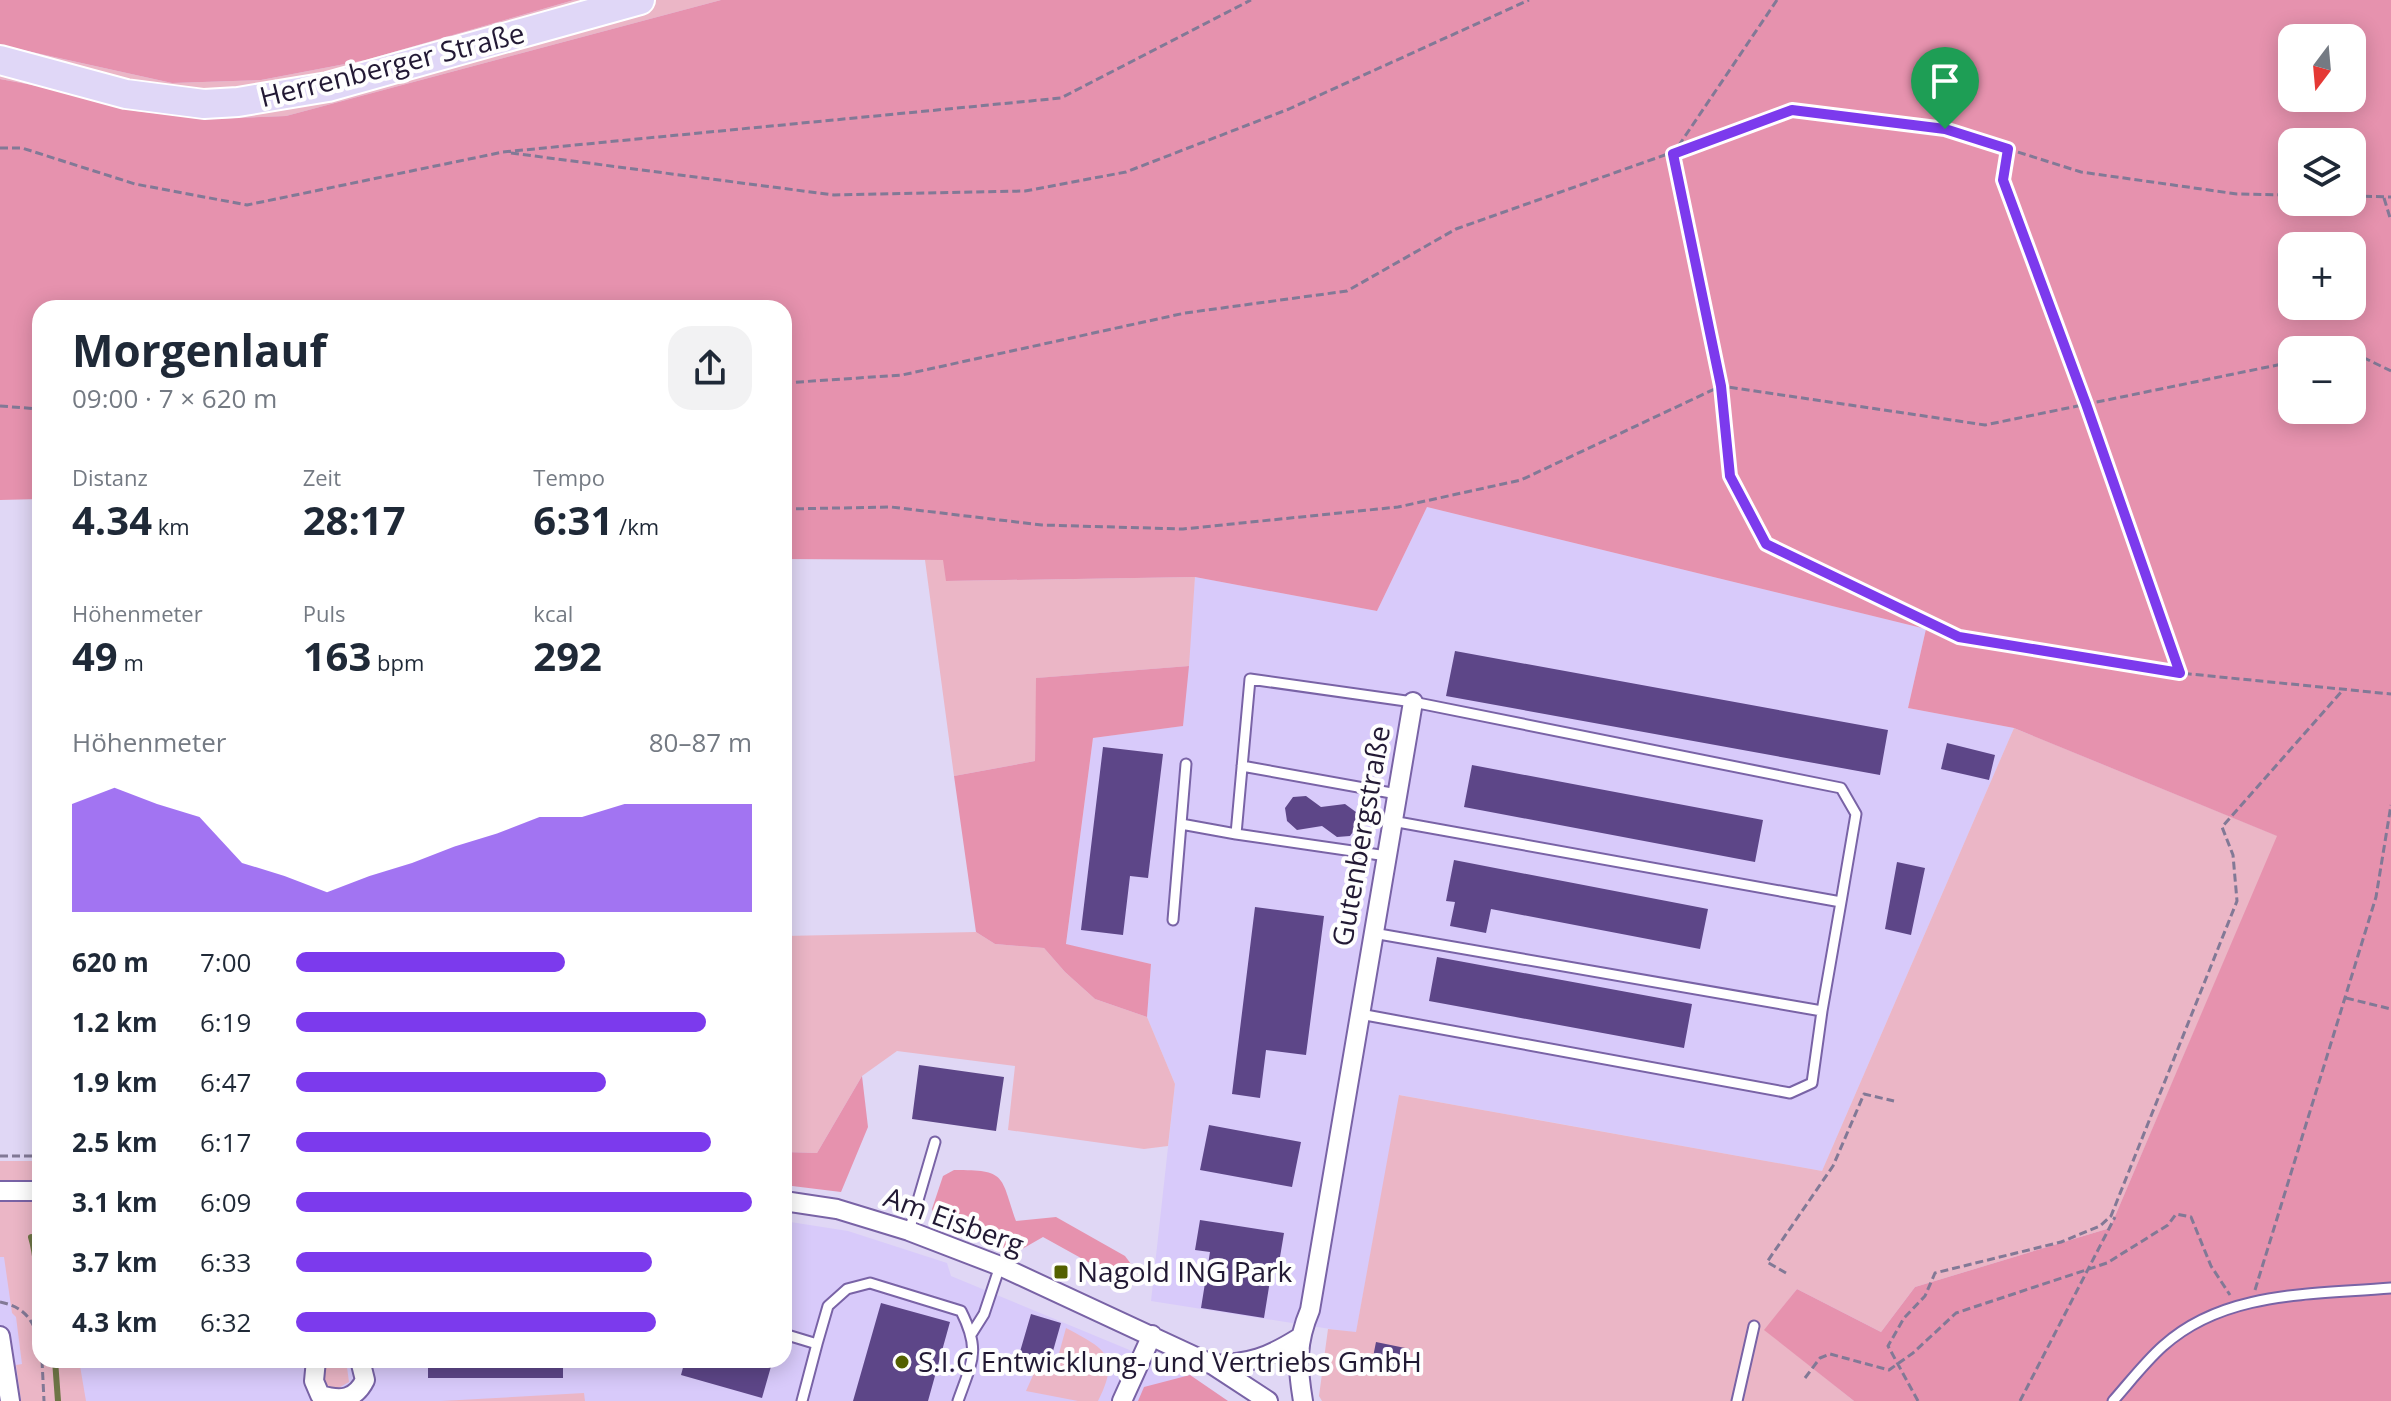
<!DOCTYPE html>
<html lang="de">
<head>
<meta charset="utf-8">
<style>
	:root { --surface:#fff; --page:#f2f2f3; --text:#1f2937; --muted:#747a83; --accent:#7c3aed }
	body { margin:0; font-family:"Open Sans",sans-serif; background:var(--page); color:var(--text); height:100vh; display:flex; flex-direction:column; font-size:30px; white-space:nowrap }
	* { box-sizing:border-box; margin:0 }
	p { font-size:26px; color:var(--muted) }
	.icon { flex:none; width:44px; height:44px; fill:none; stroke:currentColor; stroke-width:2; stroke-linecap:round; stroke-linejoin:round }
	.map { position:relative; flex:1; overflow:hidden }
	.panel { position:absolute; left:32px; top:300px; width:760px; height:1068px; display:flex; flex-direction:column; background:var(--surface); border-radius:24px; box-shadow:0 4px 20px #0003 }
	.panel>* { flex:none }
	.needle { width:52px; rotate:196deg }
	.fabs { position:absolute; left:2278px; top:24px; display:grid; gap:16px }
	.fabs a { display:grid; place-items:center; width:88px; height:88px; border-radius:16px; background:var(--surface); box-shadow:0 4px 20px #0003; font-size:40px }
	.pin { position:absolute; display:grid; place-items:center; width:68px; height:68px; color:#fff; margin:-82px -34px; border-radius:50% 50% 50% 0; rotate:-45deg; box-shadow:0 0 8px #0007 }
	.pin .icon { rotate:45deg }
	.round { display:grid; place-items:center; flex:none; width:84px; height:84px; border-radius:24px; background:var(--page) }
	.headline { display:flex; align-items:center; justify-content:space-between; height:136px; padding:0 40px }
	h1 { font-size:44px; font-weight:700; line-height:60px }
	.stats { display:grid; grid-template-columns:repeat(3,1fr); gap:12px; height:136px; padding:8px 40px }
	.stats div { display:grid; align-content:center }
	.stats b { font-size:40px; font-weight:700 }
	.stats small { font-size:22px; font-weight:400 }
	.stats p { font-size:22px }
	.chart { height:224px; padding:16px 40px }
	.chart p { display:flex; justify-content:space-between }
	.chart svg { width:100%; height:144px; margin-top:8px; fill:var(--accent); opacity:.7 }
	ul { padding:0 40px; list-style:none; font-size:26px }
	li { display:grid; grid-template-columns:128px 96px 1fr; align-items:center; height:60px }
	li i { height:20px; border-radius:10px; background:var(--accent) }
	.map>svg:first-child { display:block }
</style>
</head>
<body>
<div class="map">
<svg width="2391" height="1401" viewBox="0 0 2391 1401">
	<rect width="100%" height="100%" fill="#e0d7f5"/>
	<path fill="#d8cafa" d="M1427 507 1926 629 1908 708 2014 728 1822 1171 1400 1095 1356 1333 1151 1301 1175 1084 1147 1017 1151 964 1066 945 1093 738 1182 726 1195 577 1377 611Z
		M784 1221 848 1231 947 1263 951 1276 1190 1375 1228 1401H0V1227L40 1360H784Z"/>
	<path fill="#ebb6c6" d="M574 0H721L286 116 208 119 136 111 54 89 0 79V45L172 83 261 80 366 60Z
		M925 560H944L947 581 1195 577 1189 666 1037 678 1035 761 954 776Z
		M2014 728 2278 836 2110 1228 1915 1287 1881 1332 1797 1289 1765 1330 1854 1401H1322L1319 1396 1328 1329 1356 1332 1399 1095 1822 1171Z
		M976 932 995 944 1044 948 1065 972 1095 999 1147 1017 1175 1084 1168 1146 1144 1149 1008 1130 1015 1066 897 1051 862 1076 817 1153 784 1152V936Z
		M0 1161H40V1360H79L86 1401H21L16 1365 22 1364 16 1317 12 1313 4 1257H0Z
		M1066 1328C1105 1349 1121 1355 1098 1401H1078L1026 1391 1034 1373 1053 1375Z
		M325 1360H346L349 1382 335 1390 326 1385 321 1376Z
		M584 1393 585 1401H441Z"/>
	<path fill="#e692ae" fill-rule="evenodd" d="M0 0H574L366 60 261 80 172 83 0 45Z
		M721 0H2391V1401H1854L1764 1330 1797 1289 1881 1332 1915 1287 2110 1228 2277 836 2014 728 1908 708 1926 629 1427 507 1377 611 1195 577 946 581 943 560 784 559V308H40V499L0 500V79L54 89 136 111 208 119 286 116ZM2292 38H2352V98H2292ZM2292 142H2352V202H2292ZM2292 246H2352V306H2292ZM2292 350H2352V410H2292Z
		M1189 666 1183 726 1093 738 1066 944 1151 964 1147 1017 1095 999 1065 972 1044 948 995 944 976 932 954 776 1035 761 1036 678Z
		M862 1076 868 1127 841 1192 784 1185V1152L817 1153Z
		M954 1170C1007 1170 1000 1175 1016 1221L1056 1217 1125 1256 1137 1272 1108 1273 1043 1237 1015 1253 937 1223 932 1209 943 1176Z
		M1190 1375 1228 1401H1138L1144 1387Z"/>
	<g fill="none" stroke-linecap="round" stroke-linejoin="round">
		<path stroke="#6e7546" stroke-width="6" d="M31 1237C37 1256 36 1275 40 1294
			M55 1360 58 1401"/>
	</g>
	<path fill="#5d4688" d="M1455 651 1888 730 1880 775 1446 696Z
		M1947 743 1995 755 1989 780 1941 769Z
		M1103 747 1163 754 1148 878 1130 876 1123 935 1081 930Z
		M1472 765 1763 820 1755 862 1464 807Z
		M1306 796 1321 807 1345 804 1356 812 1358 825 1350 836 1337 837 1322 826 1297 830 1287 821 1285 808 1293 797Z
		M1454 860 1708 909 1700 949 1491 909 1486 933 1450 926 1455 902 1446 901Z
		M1897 862 1925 868 1911 935 1885 929Z
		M1255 907 1324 916 1306 1055 1266 1050 1260 1098 1232 1094Z
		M1437 957 1692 1004 1684 1048 1429 1001Z
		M919 1065 1004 1077 996 1131 912 1119Z
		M1209 1125 1301 1142 1292 1187 1200 1170Z
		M1200 1220 1284 1233 1279 1263 1273 1262 1264 1318 1201 1308 1210 1252 1195 1250Z
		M881 1303 950 1322 928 1401H853Z
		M1031 1314 1061 1323 1047 1372 1017 1362Z
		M1376 1342 1410 1349 1405 1374 1371 1367Z
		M428 1360H563V1378H428Z
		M685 1360H762L772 1363 762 1398 681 1375Z"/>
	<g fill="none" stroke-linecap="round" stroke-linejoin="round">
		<defs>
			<path id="lane" d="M1242 766 1397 794
				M1392 821 1841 902 1822 1011
				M1181 824 1236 834
				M1387 856 1236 834 1250 679 1413 702 1841 788 1856 814 1841 902
				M1173 920 1186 764
				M1360 1014 1790 1093 1812 1083 1822 1011 1373 933
				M909 1231 935 1142
				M972 1333 984 1314 1000 1266
				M784 1334 817 1344 828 1306 847 1289 870 1283 961 1311C981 1351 972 1361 958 1401
				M802 1401 817 1344
				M1737 1401 1754 1326
				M2113 1401C2129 1383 2145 1362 2163 1346 2225 1290 2313 1295 2391 1288"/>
			<path id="street" d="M0 1191H40
				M784 1201 837 1209 909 1231 1000 1266 1213 1365 1268 1401
				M0 1336 10 1401
				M316 1360 314 1381 320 1395C341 1401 355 1400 365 1380L360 1360
				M1213 1365C1251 1363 1267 1358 1299 1338
				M1122 1401 1152 1335
				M1303 1401C1297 1366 1296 1343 1310 1310L1413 702"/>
			<path id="primary" d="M0 60 126 94 204 104 238 102 328 87 640 0"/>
		</defs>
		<use href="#lane" stroke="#7963a6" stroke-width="13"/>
		<use href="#street" stroke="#7963a6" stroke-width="22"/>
		<use href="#primary" stroke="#fff" stroke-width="32"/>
		<path stroke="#827996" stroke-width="3" stroke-dasharray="8 4" stroke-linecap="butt" d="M1777 0 1673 154 1721 386 1730 476 1766 544 1959 637 2180 673 2391 694
			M0 148H22L135 184 247 205 503 152 1061 98 1251 0
			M2008 149 2003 180 2086 404 2180 673
			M511 153 834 195 1025 191 1126 172 1289 109 1529 0
			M2352 196 2391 197
			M2384 198 2391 221
			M2352 352 2391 371
			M784 383 902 375 1185 313 1347 291 1456 229 1792 110 1945 129 2081 172 2237 194 2292 195
			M0 406 40 409
			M784 509 891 507 1042 525 1183 529 1398 507 1521 480 1721 386 1985 425 2292 362
			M2346 998 2391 1009
			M0 1156H40
			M1786 1273 1767 1262 1833 1166 1864 1094 1894 1101
			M2255 1290 2376 897 2391 805
			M0 1302C25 1307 33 1320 40 1343
			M42 1360 44 1401
			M1805 1378 1820 1358 1830 1354 1889 1370 1913 1353 1956 1313 2107 1263 2168 1225 2176 1214 2191 1217 2211 1266 2230 1295
			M1918 1401 1888 1346 1904 1318 1925 1296 1935 1273 2061 1242 2100 1226 2111 1216 2237 901 2233 855 2222 827 2343 690
			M2020 1401 2115 1217"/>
		<use href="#lane" stroke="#fff" stroke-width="9"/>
		<use href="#street" stroke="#fff" stroke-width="18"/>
		<use href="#primary" stroke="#e0d7f7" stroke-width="28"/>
	</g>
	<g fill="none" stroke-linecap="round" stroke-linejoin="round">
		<defs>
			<path id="route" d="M1792 110 1945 129 2008 149 2003 180 2086 404 2180 673 1959 637 1766 544 1730 476 1721 386 1673 154Z"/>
		</defs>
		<use href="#route" stroke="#fff" stroke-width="16"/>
		<use href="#route" stroke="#7c3aed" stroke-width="10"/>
	</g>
	<g fill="#536000" stroke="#fefefe" stroke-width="3">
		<rect x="1053" y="1264" width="16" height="16" rx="4"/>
		<circle cx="902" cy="1362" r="8"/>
	</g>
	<g text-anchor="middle" stroke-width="8" stroke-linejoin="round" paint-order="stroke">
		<g font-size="28" fill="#221934" stroke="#fefefe">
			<text transform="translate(392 65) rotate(-14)" y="10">Herrenberger Straße</text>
			<text transform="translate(1361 836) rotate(-80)" y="10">Gutenbergstraße</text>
			<text transform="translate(954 1221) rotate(20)" y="10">Am Eisberg</text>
		</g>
		<g font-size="28" fill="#221934" stroke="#fefefe" text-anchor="start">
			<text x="1077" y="1282">Nagold ING Park</text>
			<text x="918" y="1372">S.I.C Entwicklung- und Vertriebs GmbH</text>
		</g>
	</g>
</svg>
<div class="fabs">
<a><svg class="needle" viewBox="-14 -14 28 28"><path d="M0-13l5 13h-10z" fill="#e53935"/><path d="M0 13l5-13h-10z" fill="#747a83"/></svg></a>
<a><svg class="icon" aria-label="layers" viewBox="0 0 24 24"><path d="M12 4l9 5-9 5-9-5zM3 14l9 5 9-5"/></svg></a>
<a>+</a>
<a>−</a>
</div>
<div class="pin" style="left:1945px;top:129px;background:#1e9e55"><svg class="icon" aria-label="arrive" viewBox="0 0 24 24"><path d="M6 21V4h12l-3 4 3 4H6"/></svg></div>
<section class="panel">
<div class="headline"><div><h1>Morgenlauf</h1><p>09:00 · 7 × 620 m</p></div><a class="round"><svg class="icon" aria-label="share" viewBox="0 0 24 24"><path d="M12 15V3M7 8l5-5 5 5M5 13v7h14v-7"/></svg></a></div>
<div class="stats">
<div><p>Distanz</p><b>4.34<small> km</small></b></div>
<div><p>Zeit</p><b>28:17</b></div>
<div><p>Tempo</p><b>6:31<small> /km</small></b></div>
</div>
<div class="stats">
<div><p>Höhenmeter</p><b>49<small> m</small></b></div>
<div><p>Puls</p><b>163<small> bpm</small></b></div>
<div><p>kcal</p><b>292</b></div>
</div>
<div class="chart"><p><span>Höhenmeter</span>80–87 m</p>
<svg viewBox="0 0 160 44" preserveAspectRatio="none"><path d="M0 44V11L10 6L20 11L30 15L40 29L50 33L60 38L70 33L80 29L90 24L100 20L110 15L120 15L130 11L140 11L150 11L160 11V44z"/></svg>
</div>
<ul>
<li><b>620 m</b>7:00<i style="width:59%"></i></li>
<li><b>1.2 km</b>6:19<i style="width:90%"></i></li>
<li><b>1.9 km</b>6:47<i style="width:68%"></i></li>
<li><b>2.5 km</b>6:17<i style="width:91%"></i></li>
<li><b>3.1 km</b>6:09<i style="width:100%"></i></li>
<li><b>3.7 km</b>6:33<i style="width:78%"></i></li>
<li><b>4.3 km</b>6:32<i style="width:79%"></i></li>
</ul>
</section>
</div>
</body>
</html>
